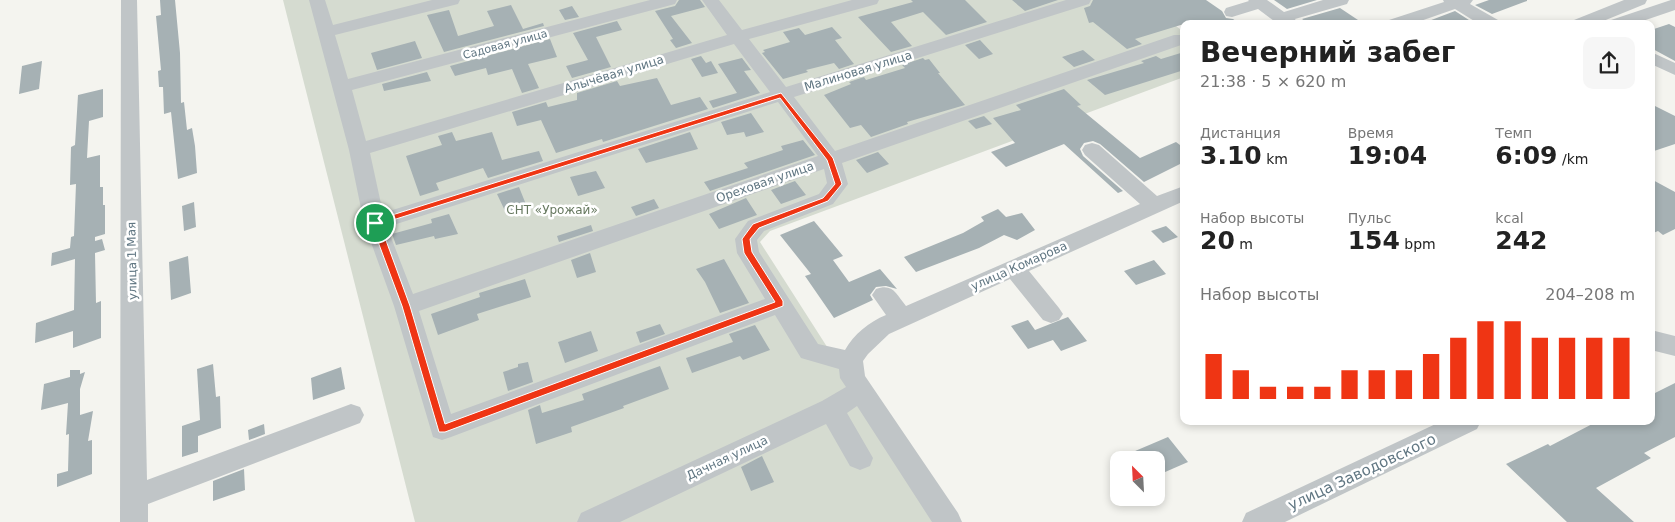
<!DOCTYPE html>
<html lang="ru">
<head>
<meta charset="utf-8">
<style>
	:root { --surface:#fff; --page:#f6f6f6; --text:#222; --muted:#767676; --accent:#ef3514 }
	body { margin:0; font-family:"DejaVu Sans",sans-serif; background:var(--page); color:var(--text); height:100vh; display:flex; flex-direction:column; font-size:19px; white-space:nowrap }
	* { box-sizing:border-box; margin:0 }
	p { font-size:16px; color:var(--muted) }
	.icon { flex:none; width:28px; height:28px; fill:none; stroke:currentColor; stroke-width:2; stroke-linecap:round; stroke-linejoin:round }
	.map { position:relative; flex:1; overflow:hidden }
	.panel { position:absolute; left:1180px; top:20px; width:475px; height:405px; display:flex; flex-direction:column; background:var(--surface); border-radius:10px; box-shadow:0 2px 8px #0003 }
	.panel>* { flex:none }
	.needle { width:32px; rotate:336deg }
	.fabs { position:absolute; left:1110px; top:451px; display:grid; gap:10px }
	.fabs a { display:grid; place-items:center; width:55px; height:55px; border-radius:10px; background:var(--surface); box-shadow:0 2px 8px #0003; font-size:25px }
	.pin { position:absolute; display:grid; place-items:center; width:42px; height:42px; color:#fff; margin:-21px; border:2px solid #fff; border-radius:50%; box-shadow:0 1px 5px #0007 }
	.round { display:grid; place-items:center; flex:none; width:52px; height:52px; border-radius:10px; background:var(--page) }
	.summary { display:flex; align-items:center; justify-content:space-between; height:85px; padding:0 20px }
	h1 { font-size:28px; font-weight:800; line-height:38px }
	.stats { display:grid; grid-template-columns:repeat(3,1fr); gap:8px; height:85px; padding:5px 20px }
	.stats div { display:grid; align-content:center }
	.stats b { font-size:25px; font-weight:800 }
	.stats small { font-size:14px; font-weight:400 }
	.stats p { font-size:14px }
	.chart { height:140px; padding:10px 20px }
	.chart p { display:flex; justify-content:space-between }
	.chart svg { width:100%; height:90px; margin-top:5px; stroke:var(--accent); stroke-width:6 }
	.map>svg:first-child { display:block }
</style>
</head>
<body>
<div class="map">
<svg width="1675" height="522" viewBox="0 0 1675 522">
	<rect width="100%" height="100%" fill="#f4f4ef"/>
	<path fill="#d5dbd0" d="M283 0H1141L1184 32V77L770 231 760 242 939 522H415Z"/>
	<path fill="#a6b1b4" d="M160 0H175L180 53 181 103 184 102 187 130 192 128 195 146 197 173 178 179 171 112 164 114 163 87H159L158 71 161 70 156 16 161 15Z
		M679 0H700L705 7 671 16 692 43 676 48 670 40 673 39 655 11 675 6Z
		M911 0H965L987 22 946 35 923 12 891 22 912 46 891 52 858 17 913 2Z
		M1012 0H1058L1025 11Z
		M1093 0H1206L1222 11 1226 18 1233 19 1240 24H1184L1135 39 1142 44 1127 49 1093 22 1089 23 1084 8 1090 6Z
		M1274 0H1317L1287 9Z
		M1489 0H1527V1L1492 14 1475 5Z
		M511 5 523 29 543 23 544 26 444 52 427 15 449 10 458 36 494 26 487 11Z
		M572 6 579 17 565 20 559 10Z
		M1340 8 1364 24H1309L1302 19Z
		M1455 11 1472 22 1467 24H1426V22Z
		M617 21 622 30 596 37 611 67 572 78 566 66 588 60 573 33Z
		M1669 24 1675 27V61L1651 48V30Z
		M832 27 842 38 835 40 854 64 839 69 834 63 806 70 808 72 783 79 762 53 765 52 763 50 790 42 783 32 799 28 805 35Z
		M550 39 557 57 528 64 539 88 522 93 512 69 488 75 486 68 455 76 450 66Z
		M980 40 993 54 979 59 965 45Z
		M415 41 422 58 377 70 371 53Z
		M1083 50 1095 60 1074 67 1062 57Z
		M1184 52V70L1105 95 1087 80 1144 63 1141 61 1156 56 1161 59Z
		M701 56 706 63 711 61 718 73 702 77 691 59Z
		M742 58 751 70 744 71 760 93 713 108 709 101 737 93 718 64Z
		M923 58 925 60 929 59 940 73H938L965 105 907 122 908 124 871 137 861 125 850 128 824 95 851 84 849 82 864 77 866 80 905 68 902 65Z
		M42 61 39 89 19 94 22 66Z
		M427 72 431 81 384 91 382 84Z
		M657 78 671 105 700 97 708 109 603 142 602 139 556 153 541 120 517 126 512 112 546 102 548 107 577 100V93L617 81 620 86Z
		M103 89V117L89 121 87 158 100 155V187H103V205H105V234L95 237V241L102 239 105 250 95 253 96 303 101 301V338L73 348V331L35 343 36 323 74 310 75 259 51 266 52 253 70 248 71 237 74 236 76 184 70 185 71 147 75 145 78 95Z
		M1064 89 1081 105 1077 106 1140 158 1176 142 1184 148V162L1144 182 1100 144 1093 141 1084 143 1080 149 1083 156 1123 191 1118 193 1064 144 1006 167 991 152 1015 143 993 118 1021 110 1016 105Z
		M1651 104 1675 116V144L1651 152Z
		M751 113 764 132 746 137 744 132 727 135 721 122Z
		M984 116 992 124 976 129 968 121Z
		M452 132 456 141 492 132 502 160 539 151 543 161 488 178 483 168 436 183 439 190 420 196 406 156 442 145 438 136Z
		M690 132 698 149 646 163 638 149Z
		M803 140 815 155 710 191 704 182 748 168 744 163 783 150 781 146Z
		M878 152 889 164 867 173 856 160Z
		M596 171 605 188 578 196 570 177Z
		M1651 179 1675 192V229L1663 235 1658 231 1651 234Z
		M795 181 806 195 781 204 771 190Z
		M519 187 527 207 506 213 497 194Z
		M746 198 757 215 719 229 709 214Z
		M654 199 659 208 636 216 631 207Z
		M194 202 196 227 184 231 182 206Z
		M998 209 1006 217 1022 213 1035 230 1017 240 1004 235 979 248 916 272 904 257 963 233 984 221 981 217Z
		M449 214 458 234 435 239 434 236 396 245 392 234 432 223 431 219Z
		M814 221 843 256 833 260 849 282 880 269 897 289 886 286 876 287 870 295 873 300 834 318 805 276 811 274 780 235Z
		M591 225 593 231 559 242 557 236Z
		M1166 226 1178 237 1163 243 1151 231Z
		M590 253 596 272 577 278 571 260Z
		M188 256 191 293 171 300 169 262Z
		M724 259 749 303 720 313 705 282 696 269Z
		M1154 260 1166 274 1136 285 1124 271Z
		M525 279 531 297 477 314 479 320 438 335 431 314 480 297 479 293Z
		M1068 317 1087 341 1061 351 1053 340 1028 349 1011 326 1028 320 1035 330Z
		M660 324 665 334 640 343 636 332Z
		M755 325 770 350 743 360 740 356 692 373 686 358 733 342 729 334Z
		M591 331 598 351 565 363 558 342Z
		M528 362 533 382 508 391 503 372 518 367V364Z
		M213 364 216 397 220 396 221 428 198 436V452L182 457V426L200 420 197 369Z
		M660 366 669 389 623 406 624 408 571 427 572 432 536 444 528 410 540 405 542 413 584 400 582 394Z
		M341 367 345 389 313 400 311 378Z
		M70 370H80V374L85 372 80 389V415L93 411 88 441 92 440V474L57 487V474L68 471 69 434 66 435 68 403 41 410 44 384 70 377Z
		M1675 383V437L1644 453 1651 458 1596 488 1634 522H1567L1506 464 1548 444 1550 446 1598 421H1651V395Z
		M264 424 265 434 249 440 248 430Z
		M1168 437 1188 462 1156 476V460H1114Z
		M762 456 774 482 751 491 741 467Z
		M244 469 245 490 213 501V481Z"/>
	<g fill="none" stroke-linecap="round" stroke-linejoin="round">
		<path fill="#c0c5c7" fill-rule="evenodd" d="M121 0H137L147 480 351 404 360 407 364 415 360 423 148 504V522H120Z
			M309 0H325L333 25 432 0H460L458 4 335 35 348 79 650 0H677L675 4 352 90 366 141 727 35 702 0H719L742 30 852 0H879L877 4 749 39 786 87 1066 0H1091L1089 4 794 97 835 151 1174 35H1184V44L842 163 848 184 833 204 764 231 757 240 759 252 818 344 845 350C854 334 869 322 886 315L872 295 876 289C893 283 896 294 906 306L1140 204 1085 155 1082 150 1085 145 1092 143 1099 145 1157 196 1184 186V201L1029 271 1059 308 1063 314 1059 320 1051 323 1043 320 1010 279 889 334 868 354 863 361 865 376 958 513 962 522H932L857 406 847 413 873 458 870 466 860 470 850 466 826 424 620 522H577L581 513 822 401 846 387 840 378 839 369 801 358 775 315 451 437 442 440 433 437 394 306 364 223 349 150ZM734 44 770 92 383 213 370 153ZM778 102 818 156 413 294 387 227ZM824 169 827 183 819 194 748 221 735 239 737 253 765 299 451 414 419 311Z
			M1248 0H1267L1284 12 1323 0H1349L1347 4 1295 19 1298 24H1278L1258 9 1232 17 1226 16 1224 12 1226 8 1249 1Z
			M1443 0H1473L1470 4 1498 20 1500 24H1479L1455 9 1412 24H1387L1389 20 1444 2Z
			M1624 0H1647L1645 4 1596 24H1572L1574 20Z
			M1671 0H1675V10L1634 24H1609L1611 20Z
			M1651 52 1675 63V75L1651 64Z
			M1651 330 1675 336V356L1651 350Z
			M1442 421H1481L1477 429 1285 522H1242L1246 513Z"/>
	</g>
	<path fill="#ef3514" stroke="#fff" fill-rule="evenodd" d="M781 93 833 158 842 184 828 201 759 228 750 239 752 252 783 301V306L445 432H439L402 306 371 223 373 221ZM780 98 827 160 835 184 823 198 753 224 742 239 744 253 775 302 445 424 410 306 380 224Z"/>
	<g text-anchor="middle" stroke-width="5" stroke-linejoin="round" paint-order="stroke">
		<g font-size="11" fill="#607682" stroke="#fff">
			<text transform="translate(505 44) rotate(-15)" y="4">Садовая улица</text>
		</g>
		<g font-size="12" fill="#607682" stroke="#fff">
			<text transform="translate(858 71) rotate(-17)" y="4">Малиновая улица</text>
			<text transform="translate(614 74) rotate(-17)" y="4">Алычёвая улица</text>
			<text transform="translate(765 182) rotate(-19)" y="4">Ореховая улица</text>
			<text transform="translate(132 261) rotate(-91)" y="4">улица 1 Мая</text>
			<text transform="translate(1019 266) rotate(-24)" y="4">улица Комарова</text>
			<text transform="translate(727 458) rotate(-25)" y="4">Дачная улица</text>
		</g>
		<g font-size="12" fill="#677960" stroke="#fff">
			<text x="552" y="214">СНТ «Урожай»</text>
		</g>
		<g font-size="15" fill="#607682" stroke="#fff">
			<text transform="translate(1362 472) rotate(-25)" y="5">улица Заводовского</text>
		</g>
	</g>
</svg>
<div class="fabs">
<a><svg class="needle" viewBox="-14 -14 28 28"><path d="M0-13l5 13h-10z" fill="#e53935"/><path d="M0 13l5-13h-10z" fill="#767676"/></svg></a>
</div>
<div class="pin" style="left:375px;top:223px;background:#1e9e55"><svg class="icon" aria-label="arrive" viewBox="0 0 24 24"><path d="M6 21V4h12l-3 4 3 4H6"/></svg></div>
<section class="panel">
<div class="summary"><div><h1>Вечерний забег</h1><p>21:38 · 5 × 620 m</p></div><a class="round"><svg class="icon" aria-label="share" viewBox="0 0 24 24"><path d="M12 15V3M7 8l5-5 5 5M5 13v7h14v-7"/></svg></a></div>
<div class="stats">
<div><p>Дистанция</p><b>3.10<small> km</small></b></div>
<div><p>Время</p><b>19:04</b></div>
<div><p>Темп</p><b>6:09<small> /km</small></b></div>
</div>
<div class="stats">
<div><p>Набор высоты</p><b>20<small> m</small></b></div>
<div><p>Пульс</p><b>154<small> bpm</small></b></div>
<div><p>kcal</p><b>242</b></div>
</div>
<div class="chart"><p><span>Набор высоты</span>204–208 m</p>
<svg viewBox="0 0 160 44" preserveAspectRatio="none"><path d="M5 44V22M15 44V30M25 44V38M35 44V38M45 44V38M55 44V30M65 44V30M75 44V30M85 44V22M95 44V14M105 44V6M115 44V6M125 44V14M135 44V14M145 44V14M155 44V14"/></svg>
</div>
</section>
</div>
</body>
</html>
